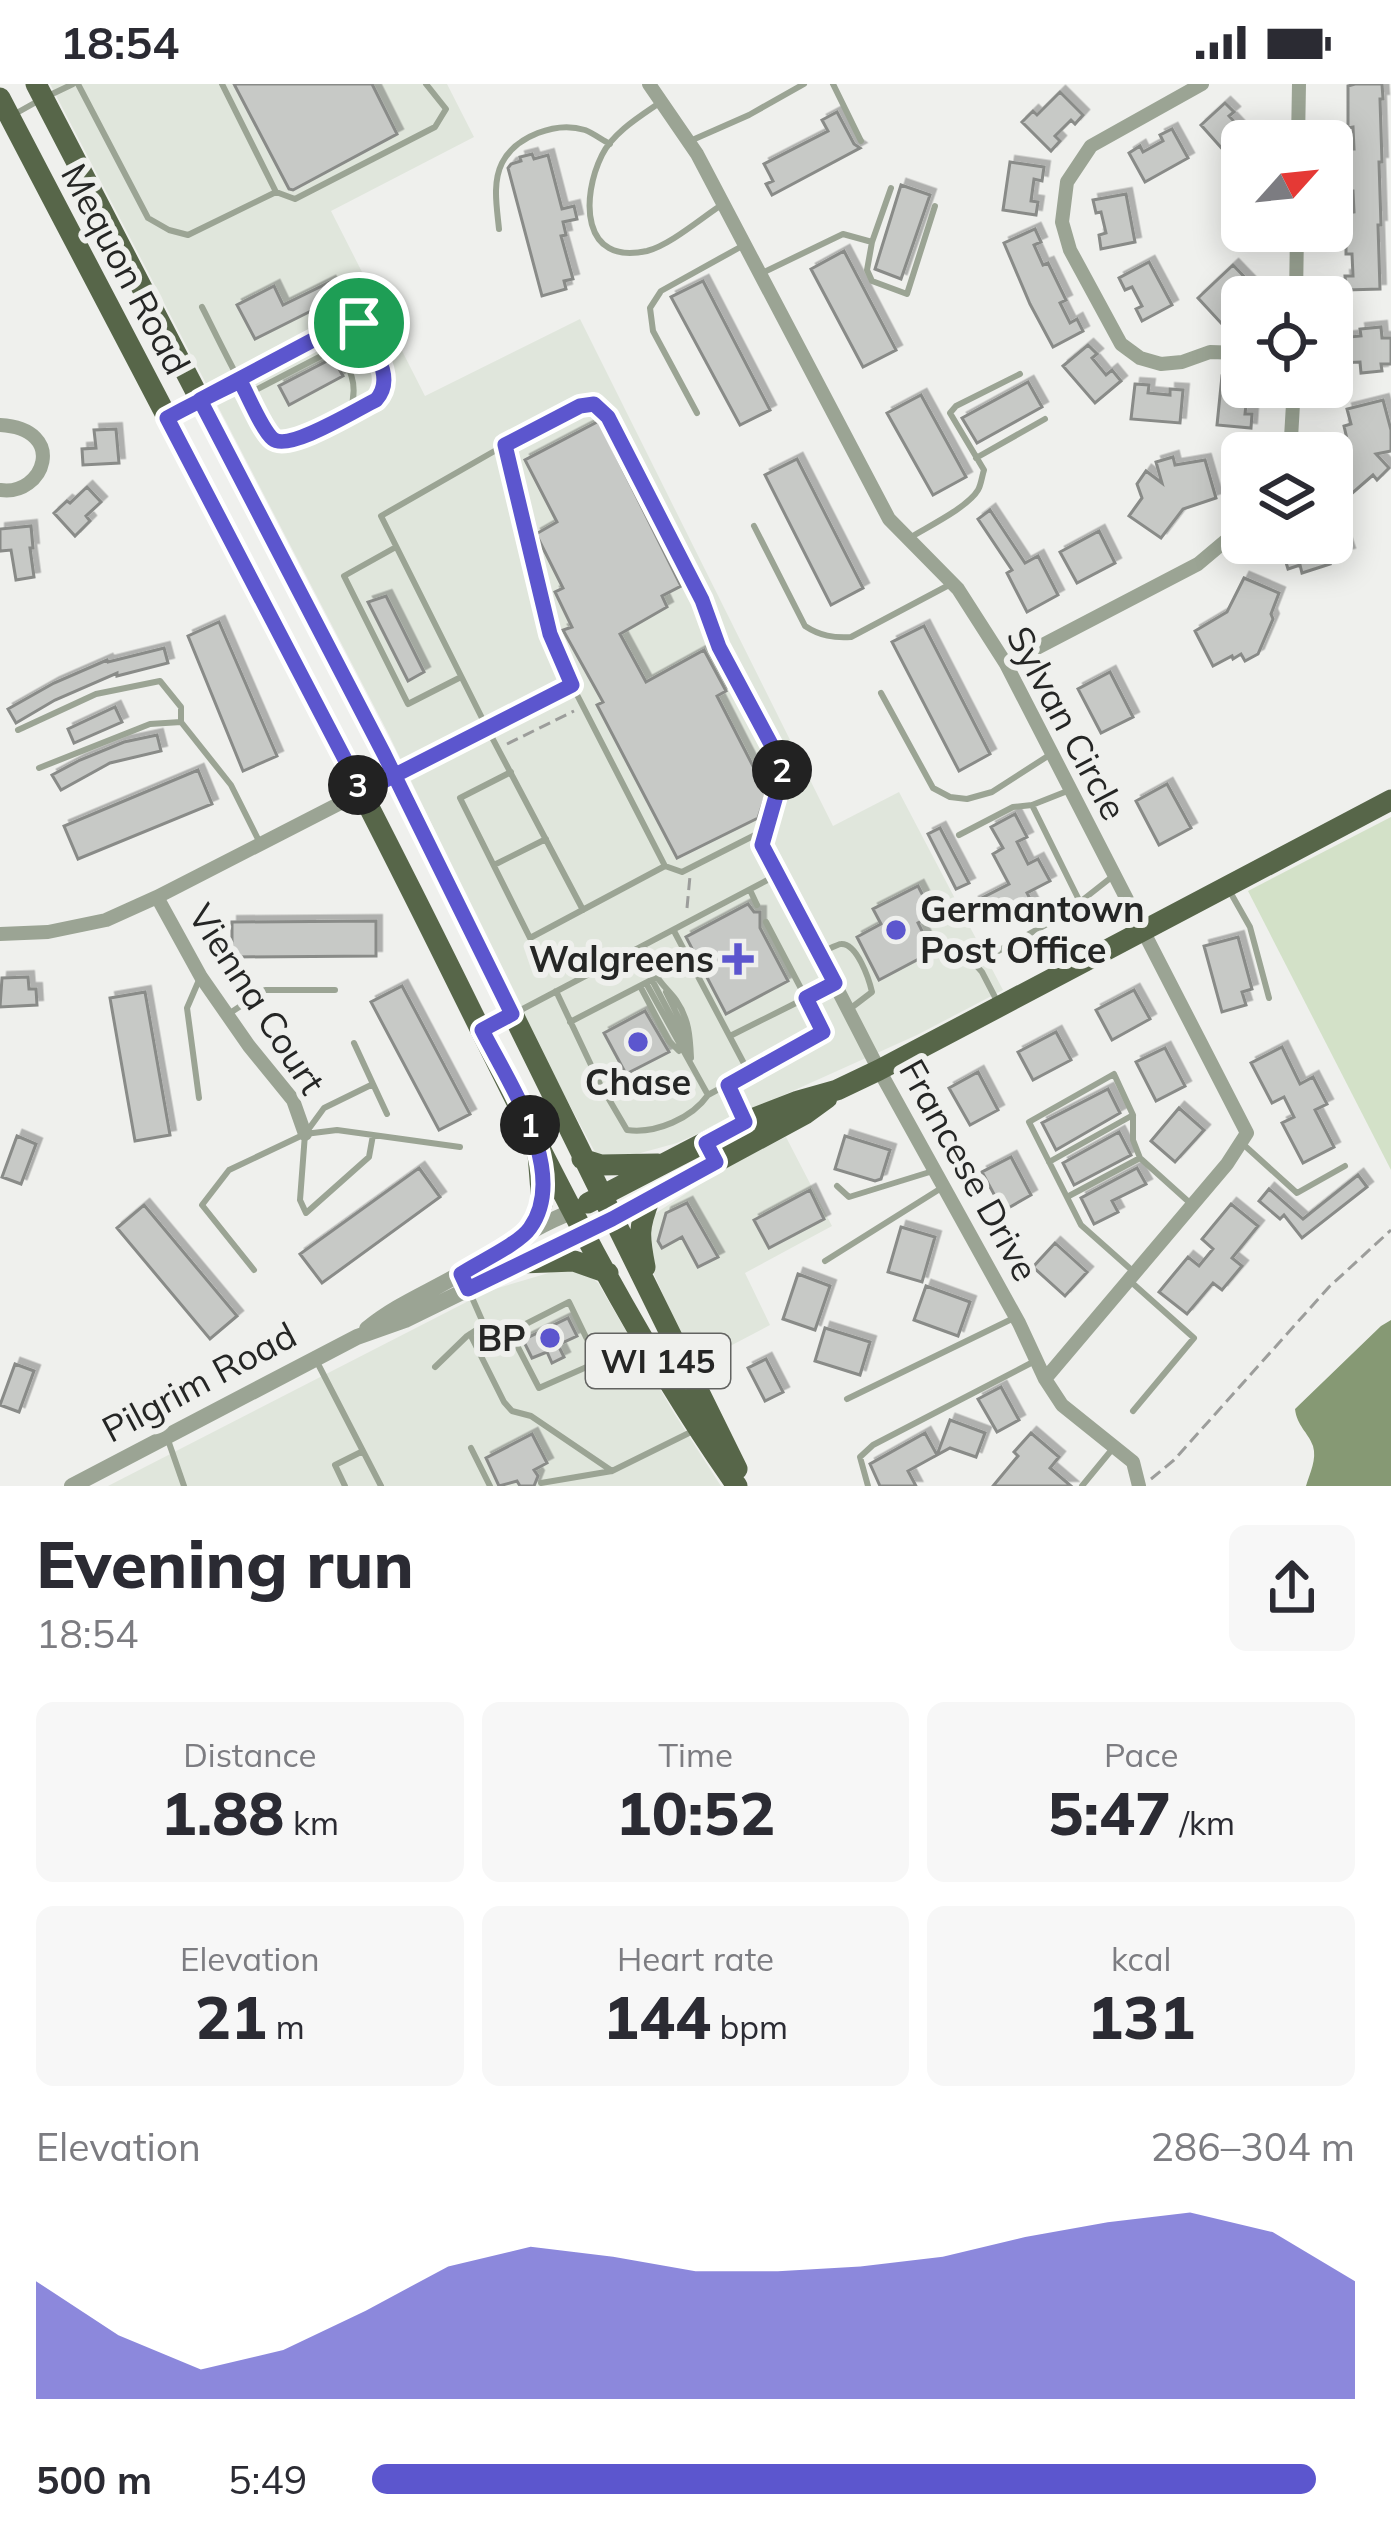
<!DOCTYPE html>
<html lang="en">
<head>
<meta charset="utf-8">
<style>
	:root { --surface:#fff; --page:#f7f7f7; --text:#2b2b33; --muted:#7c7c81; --accent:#5c56ce }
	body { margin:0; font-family:Mulish,sans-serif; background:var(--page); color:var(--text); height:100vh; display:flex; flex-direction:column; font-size:45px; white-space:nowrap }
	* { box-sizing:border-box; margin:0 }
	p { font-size:39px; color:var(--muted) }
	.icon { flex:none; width:66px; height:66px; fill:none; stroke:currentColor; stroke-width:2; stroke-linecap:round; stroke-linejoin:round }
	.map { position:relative; height:1402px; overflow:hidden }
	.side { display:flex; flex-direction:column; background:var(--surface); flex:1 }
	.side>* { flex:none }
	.needle { width:78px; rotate:63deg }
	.fabs { position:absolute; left:1221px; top:36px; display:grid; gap:24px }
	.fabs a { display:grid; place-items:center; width:132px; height:132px; border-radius:18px; background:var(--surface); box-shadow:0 6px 30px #0003; font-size:60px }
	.pin { position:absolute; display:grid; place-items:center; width:102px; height:102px; color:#fff; margin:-51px; border:6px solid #fff; border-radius:50%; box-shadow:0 3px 12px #0007 }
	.km { position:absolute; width:60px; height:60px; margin:-30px; border-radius:50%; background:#222; color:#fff; font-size:33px; line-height:60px; text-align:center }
	.round { display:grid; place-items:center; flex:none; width:126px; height:126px; border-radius:18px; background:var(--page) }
	.headline { display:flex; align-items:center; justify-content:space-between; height:204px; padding:0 36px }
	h1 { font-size:66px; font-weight:800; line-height:90px }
	.metrics { display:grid; grid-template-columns:repeat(3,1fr); gap:18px; height:204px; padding:12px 36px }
	.metrics div { display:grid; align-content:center; border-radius:18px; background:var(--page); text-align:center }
	.metrics b { font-size:60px; font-weight:800 }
	.metrics small { font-size:33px; font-weight:400 }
	.metrics p { font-size:33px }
	.chart { height:336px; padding:24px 36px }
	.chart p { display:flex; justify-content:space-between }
	.chart svg { width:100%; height:216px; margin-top:12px; fill:var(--accent); opacity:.7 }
	ul { padding:0 36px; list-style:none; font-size:39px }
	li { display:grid; grid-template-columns:192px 144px 1fr; align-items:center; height:90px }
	li i { height:30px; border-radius:15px; background:var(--accent) }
	.status { display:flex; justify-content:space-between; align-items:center; height:84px; padding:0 60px; background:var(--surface); direction:ltr }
	.status svg { height:33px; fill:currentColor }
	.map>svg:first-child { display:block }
</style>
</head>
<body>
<div class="status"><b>18:54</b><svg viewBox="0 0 49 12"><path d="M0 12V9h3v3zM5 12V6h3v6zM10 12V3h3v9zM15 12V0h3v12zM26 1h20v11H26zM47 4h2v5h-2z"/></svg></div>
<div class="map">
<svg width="1391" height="1402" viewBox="0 0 1391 1402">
	<defs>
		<filter id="shadow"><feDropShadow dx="5.5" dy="-5.5" stdDeviation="0" flood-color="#0004"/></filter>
	</defs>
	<rect width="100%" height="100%" fill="#eff0ed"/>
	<path fill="#e0e6dc" d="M50 0H447L474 53 331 127 425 312 580 235 833 742 899 708 1003 906 917 951 677 1059 615 1076 596 1070 540 966 389 651Z
		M786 1053 832 1142 745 1189 770 1241 694 1281 654 1190 645 1152 653 1131 726 1083Z
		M562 1185 584 1187 598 1199 674 1329 721 1402H108L488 1207Z"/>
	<path fill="#d3e1c8" d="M1391 733V1086L1248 807Z"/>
	<path fill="#869974" d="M1391 1236V1402H1306C1310 1389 1317 1375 1313 1362 1308 1348 1297 1342 1295 1325L1381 1242Z"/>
	<path fill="#c7c9c6" stroke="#898b88" stroke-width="3" filter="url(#shadow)" d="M234 0H372L397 50 293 106 289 105Z
		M1355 0H1382L1383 15H1380L1382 78H1379L1381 141H1378L1380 205 1346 206 1345 192H1353L1352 170H1346V129L1354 128 1353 107H1347V65H1354L1353 43 1348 44V2Z
		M1060 8 1083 31 1075 40 1071 36 1055 52 1060 57 1051 67 1022 38 1033 27 1037 31Z
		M1225 19 1234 28 1229 32 1244 48 1249 44 1261 57H1242V69L1233 77 1201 41Z
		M837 28 854 60 860 64 772 111 766 100 773 97 764 80 828 47 822 36Z
		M1172 45 1188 74 1145 98 1129 69 1140 62 1143 68 1163 57 1160 51Z
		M532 70 534 75 548 71 562 125 574 122 577 135 563 138 566 151 561 152 573 195 564 197 566 205 542 212 508 84 511 80 521 77 520 73Z
		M1010 78 1044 83 1042 97 1034 95 1031 117 1038 118 1036 131 1003 126Z
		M901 101 930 111 901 195 875 185Z
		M1242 103V152H1225L1224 104Z
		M1126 110 1135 158 1101 165 1099 151 1106 149 1101 128 1096 129 1093 116Z
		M1035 145 1041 158 1034 161 1043 181 1048 179 1066 216 1060 219 1070 239 1077 235 1083 247 1053 263 1030 220 1004 159Z
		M844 167 896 266 863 283 811 185Z
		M1149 178 1172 221 1142 237 1136 225 1142 222 1132 203 1125 206 1119 194Z
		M1233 181 1256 205 1248 213H1239L1227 224 1232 229 1221 239 1198 214Z
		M703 197 770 326 740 341 671 213Z
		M330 198 339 213 255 255 237 221 274 202 283 221Z
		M1381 243 1382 254H1391V280H1381L1382 287 1361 289 1360 278 1340 279 1338 254 1361 252 1360 245Z
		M1088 261 1097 270 1092 274 1106 291 1112 286 1121 297 1095 319 1063 282Z
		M329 276 338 283 343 292 289 321 279 302Z
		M1222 292 1242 294V303H1248L1245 330H1252L1251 344 1217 341Z
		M1028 298 1042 323 977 359 962 334Z
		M1135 300 1149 301 1148 309 1170 311V305L1183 306 1180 339 1131 335Z
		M921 311 966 393 933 411 887 329Z
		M1383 316 1391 346V367L1376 370 1389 384 1377 396 1373 391 1349 412 1332 395V369L1347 355 1344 342 1351 340 1347 325Z
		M599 337 681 502 662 512 667 523 620 550 646 598 704 566 726 607 717 612 756 688 769 680 773 690 758 734 677 774 597 621 603 618 563 546 572 543 555 508 563 504 536 450 557 438 525 376Z
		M116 345 119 379 83 381 82 365 96 364 94 346Z
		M1173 373 1175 381 1205 376 1216 414 1183 425 1161 454 1129 432 1142 414 1137 400 1146 387 1162 399 1156 378Z
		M797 375 863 504 831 521 765 391Z
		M87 403 101 418 86 432 90 437 75 452 54 429 67 417 70 419Z
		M1332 423H1334L1349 469 1328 475 1330 480 1302 489 1300 481 1288 485 1280 459H1332Z
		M990 426 1025 479 1038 472 1058 511 1027 528 1007 489 1012 486 978 435Z
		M31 442 33 464H30L34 493 16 496 11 466 0 467V445Z
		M1099 447 1115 479 1077 499 1060 468Z
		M1244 494 1279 509 1271 530 1273 535 1258 570 1245 577 1241 570 1233 575 1232 572 1213 582 1195 547 1227 528Z
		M386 512 424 588 408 597 368 518Z
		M219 538 277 672 243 687 188 552Z
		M924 542 990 670 959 687 892 558Z
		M164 564 168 579 117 592V589L55 616 16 639 8 625 54 599 107 576 108 578Z
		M1110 588 1133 633 1101 649 1078 605Z
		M115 623 122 638 74 659 68 645Z
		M157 651 161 667 110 679 61 706 52 691 80 676 124 658Z
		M198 686 212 720 78 775 64 742Z
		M1167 700 1191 744 1159 761 1136 717Z
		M1015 730 1027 753 1017 758 1028 780 1038 775 1050 797 1027 809 1037 828 1014 839 1009 830 987 841 974 818 1009 800 993 770 1003 764 991 743Z
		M940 744 969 799 956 805 928 750Z
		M918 802 933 831 918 839 928 859 924 861 928 870 879 896 857 853 881 840 873 825Z
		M748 820 754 828H760V844L788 897 726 930 686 853Z
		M376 837V872L232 873V838Z
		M1238 853 1252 905 1242 908 1246 921 1222 928 1204 862Z
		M28 893 29 905H36L37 921 0 923 2 894Z
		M402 902 470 1030 439 1046 371 918Z
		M1134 906 1150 935 1112 956 1096 926Z
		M145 908 170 1051 135 1057 110 914Z
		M645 927 669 968 626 990 604 949Z
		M1056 948 1071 976 1033 996 1018 968Z
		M1282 963 1300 1000 1313 993 1327 1020 1315 1026 1334 1063 1303 1079 1282 1039 1294 1033 1284 1013 1272 1019 1251 979Z
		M1165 964 1185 1002 1156 1017 1136 978Z
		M978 988 998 1026 970 1041 949 1004Z
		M1108 1005 1120 1029 1056 1066 1042 1039Z
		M1179 1024 1204 1046 1175 1078 1151 1057Z
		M1119 1048 1131 1071 1074 1101 1063 1079Z
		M17 1052 36 1060 21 1100 2 1093Z
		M845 1052 890 1066 881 1095 875 1097 835 1085Z
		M1011 1073 1031 1111 1003 1127 982 1088Z
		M419 1084 440 1113 322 1199 300 1170Z
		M1137 1084 1146 1100 1112 1117 1118 1128 1094 1140 1081 1114Z
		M1358 1091 1367 1103 1302 1154 1284 1131 1280 1135 1259 1117 1269 1105 1303 1135Z
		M810 1106 824 1135 769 1164 754 1136Z
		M687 1119 718 1173 698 1183 682 1153 662 1164 658 1157 666 1129Z
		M1231 1120 1258 1142 1232 1174 1242 1182 1222 1206 1213 1199 1187 1230 1159 1208 1188 1173 1199 1182 1213 1165 1202 1155Z
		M144 1121 237 1232 210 1255 117 1144Z
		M901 1143 935 1153 922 1198 888 1188Z
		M1055 1159 1087 1188 1065 1212 1033 1183Z
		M798 1190 830 1202 815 1246 783 1235Z
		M926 1202 970 1218 958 1252 914 1236Z
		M568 1234 577 1252 558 1261 564 1273 552 1279 547 1268 532 1274 523 1256Z
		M825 1244 870 1258 860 1291 815 1277Z
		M766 1275 783 1308 765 1317 748 1284Z
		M15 1280 34 1287 19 1328 0 1321Z
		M1001 1303 1019 1336 997 1348 978 1315Z
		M950 1336 985 1349 976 1373 950 1364 937 1371Z
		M925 1349 937 1371 908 1387 916 1402H880L870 1380Z
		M1031 1349 1059 1373 1050 1384 1071 1402H993L1018 1372 1014 1368Z
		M532 1350 547 1379 534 1386 538 1392 534 1402H520L517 1397 499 1402 486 1374Z"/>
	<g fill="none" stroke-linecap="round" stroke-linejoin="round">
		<path stroke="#9c9d9b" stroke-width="3" stroke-dasharray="12 6" stroke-linecap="butt" d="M507 660 574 627
			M687 824 690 792
			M1151 1395 1174 1376 1329 1203 1391 1146"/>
		<path stroke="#9ba494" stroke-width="6" d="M78 0 148 134 169 146 188 151 276 108
			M222 0 276 108 295 115 435 43 446 25 426 0
			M833 0 861 57
			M50 11 73 0
			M658 20C639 33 613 49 602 71 581 113 581 182 647 167 670 161 700 135 720 122
			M13 31 38 17
			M690 57 749 31 804 0
			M499 145C497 124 492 99 502 79 516 52 556 37 585 46 593 49 602 56 610 60
			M872 158 891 104
			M762 189 843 150 872 158 867 186 872 197 907 210 935 122
			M202 223C213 244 266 357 282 359 298 360 359 324 376 316 397 293 371 263 359 239L347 238 207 313
			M248 310 329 268C353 277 358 304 350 326
			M697 329 653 247 650 224 661 207 744 161
			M170 333 195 319
			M505 361 586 320 599 322 608 333 699 510 719 563 780 677 782 691 762 761
			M976 374 1045 335
			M754 442 805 542C820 552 834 554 851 553L949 501
			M911 453C929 442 968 423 978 406 981 401 982 392 984 386L950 329 956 322 1020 290
			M396 463 344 492 408 620 461 593
			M572 601 550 550 505 361 381 432 487 644 583 826
			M881 609 933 704 950 713 967 715 992 708 1051 670
			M18 646 96 610 160 597 181 623V638
			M39 684 150 640 181 638 231 701 259 757
			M398 690 572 601 665 782 530 854 460 714 511 688
			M1032 721 1080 818
			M959 751 1013 723 1032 721 1070 706
			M494 781 546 755
			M665 782 682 788 757 750 769 773
			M750 806 757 821
			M1229 806 1250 843 1269 914
			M766 838 806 914 833 900
			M674 847 749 989
			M998 867 1078 823 1080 818 1113 792
			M822 868C825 867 838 860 841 860 857 859 869 895 872 908L851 924
			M974 879 982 888 997 917
			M657 893C663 902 670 908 676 916 689 935 690 952 691 974
			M652 896 689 966
			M646 899 708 1011
			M640 902 669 957 679 967
			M556 907 600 1000 627 1046C656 1050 692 1034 708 1011L823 948 806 914 730 952
			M666 908 689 955
			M517 928 777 791
			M230 929 265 906H335
			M570 938 659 892 644 862
			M354 959 373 1000 324 1024 305 1050 300 1116 306 1129 369 1073 373 1051
			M373 1000 387 1030
			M728 1001 741 1031
			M199 1014 187 924 199 896
			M1244 1061 1297 1109 1345 1082
			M1049 1078 1133 1031
			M837 1102 849 1113 933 1087
			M1067 1113 1140 1074
			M825 1177 943 1103
			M254 1186 202 1121 229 1086 305 1050 337 1046 460 1063
			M1135 1189 1081 1141 1029 1038 1114 990 1133 1031V1056L1140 1074 1190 1119
			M1130 1197 1194 1254 1133 1327
			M470 1209 484 1241 510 1248 569 1218 598 1278
			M510 1248 539 1304 598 1278 636 1271 666 1255
			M470 1250 504 1318 512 1327 531 1332 612 1387
			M317 1278 381 1402
			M435 1283 467 1252 484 1241
			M847 1315 1016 1233
			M168 1356 184 1402
			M471 1364 490 1402
			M541 1399 612 1387 695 1346
			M345 1402 335 1381 363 1367
			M868 1402 860 1373 873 1361 1033 1278
			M1082 1402 1114 1363"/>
		<path stroke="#9ba494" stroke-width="14" d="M649 0 697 70 889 435 958 505 1006 580 1247 1049 1227 1080 1045 1295
			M1202 0 1091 62 1067 98 1062 138 1070 166 1121 260 1140 274 1161 280 1182 278 1210 268 1242 269
			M1298 57 1299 0
			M1296 213 1297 147
			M0 341C69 345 44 413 0 406
			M1285 369 1291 354 1294 303
			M1006 580 1198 480 1242 443
			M771 776 879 986 1019 1239 1045 1295 1062 1321 1133 1378 1139 1402
			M157 813 201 893 249 962 293 1016 305 1050
			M0 850 48 848 106 836 157 813 395 691"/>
		<path stroke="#9ba494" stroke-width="16" d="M367 1245C397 1220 432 1207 465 1187 501 1166 534 1142 574 1127
			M72 1402 357 1253 405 1236 585 1148"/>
		<path stroke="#576649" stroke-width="21" d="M36 0 395 691 737 1385
			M0 14C136 275 274 534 406 796 510 1001 605 1214 737 1402
			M582 1075 601 1081 658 1080
			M588 1119 744 1038 798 1017 837 1006 879 986 1391 716
			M603 1139 805 1030 827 1014
			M528 1148 542 1121 538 1070
			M522 1179 574 1177 608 1189
			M645 1183C639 1152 638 1144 650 1114"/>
	</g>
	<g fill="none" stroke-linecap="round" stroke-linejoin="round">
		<defs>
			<path id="route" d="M359 239 347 238 200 316 384 670 405 713 512 930 482 946C508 998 570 1088 530 1144 519 1160 479 1178 461 1190L468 1205 612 1135 716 1078 706 1059 745 1038 728 1001 823 948 806 914 835 899 762 761 782 691 780 677 719 563 702 516 608 333 594 320 580 322 505 361 550 550 572 601 362 708 167 334C191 321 215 309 240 297 248 311 262 346 273 355 289 368 357 325 376 316 397 293 371 263 359 239"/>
		</defs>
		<use href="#route" stroke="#fff" stroke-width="24"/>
		<use href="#route" stroke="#5c56ce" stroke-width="15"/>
	</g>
	<g fill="#5c56ce" stroke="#eff0ed" stroke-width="4.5">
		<circle cx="896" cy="846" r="12"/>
		<path d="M732 857h12v12h12v12h-12v12h-12v-12h-12v-12h12z"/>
		<circle cx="638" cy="958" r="12"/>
		<circle cx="550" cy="1254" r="12"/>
	</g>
	<g text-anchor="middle" stroke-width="12" stroke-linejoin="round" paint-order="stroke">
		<rect fill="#eff0ed" stroke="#626361" stroke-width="3" x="586" y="1250" width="144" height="54" rx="9"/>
		<g font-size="33" font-weight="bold" fill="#252625">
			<text x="658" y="1289">WI 145</text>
		</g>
		<g font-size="36" fill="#252625" stroke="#eff0ed">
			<text transform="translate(126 185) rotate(62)" y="13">Mequon Road</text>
			<text transform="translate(1067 639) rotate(62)" y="13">Sylvan Circle</text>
			<text transform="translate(257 915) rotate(57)" y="13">Vienna Court</text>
			<text transform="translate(969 1086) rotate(61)" y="13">Francese Drive</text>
			<text transform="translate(199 1298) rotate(-28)" y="13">Pilgrim Road</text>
		</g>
		<g font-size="36" font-weight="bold" fill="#252625" stroke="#eff0ed" text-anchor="end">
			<text x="920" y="838" text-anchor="start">Germantown<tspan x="920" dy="41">Post Office</tspan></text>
			<text x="714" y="888">Walgreens</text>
			<text x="638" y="1011" text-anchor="middle">Chase</text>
			<text x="526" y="1267">BP</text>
		</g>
	</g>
</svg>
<div class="fabs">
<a><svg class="needle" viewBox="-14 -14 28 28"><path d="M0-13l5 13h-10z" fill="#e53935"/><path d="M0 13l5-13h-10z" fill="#7c7c81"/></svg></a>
<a><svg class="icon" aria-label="locate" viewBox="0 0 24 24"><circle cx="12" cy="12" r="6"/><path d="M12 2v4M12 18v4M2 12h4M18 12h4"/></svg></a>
<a><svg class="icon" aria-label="layers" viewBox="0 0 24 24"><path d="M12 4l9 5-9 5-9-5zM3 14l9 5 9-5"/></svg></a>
</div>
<div class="pin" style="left:359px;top:239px;background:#1e9e55"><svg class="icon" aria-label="arrive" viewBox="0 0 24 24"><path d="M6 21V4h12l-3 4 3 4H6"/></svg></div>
<b class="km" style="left:530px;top:1041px">1</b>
<b class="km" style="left:782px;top:686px">2</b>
<b class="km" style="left:358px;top:701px">3</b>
</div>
<section class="side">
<div class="headline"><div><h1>Evening run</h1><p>18:54</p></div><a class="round"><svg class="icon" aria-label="share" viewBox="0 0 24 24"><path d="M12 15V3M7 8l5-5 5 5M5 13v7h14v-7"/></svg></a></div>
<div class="metrics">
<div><p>Distance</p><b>1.88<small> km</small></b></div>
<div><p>Time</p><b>10:52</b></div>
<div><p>Pace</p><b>5:47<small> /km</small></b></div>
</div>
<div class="metrics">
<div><p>Elevation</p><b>21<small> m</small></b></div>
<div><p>Heart rate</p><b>144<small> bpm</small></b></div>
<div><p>kcal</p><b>131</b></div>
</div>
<div class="chart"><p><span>Elevation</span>286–304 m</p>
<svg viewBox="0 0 160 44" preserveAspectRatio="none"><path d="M0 44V20L10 31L20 38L30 34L40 26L50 17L60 13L70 15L80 18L90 18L100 17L110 15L120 11L130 8L140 6L150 10L160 20V44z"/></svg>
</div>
<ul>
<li><b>500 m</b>5:49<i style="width:96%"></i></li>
</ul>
</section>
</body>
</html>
